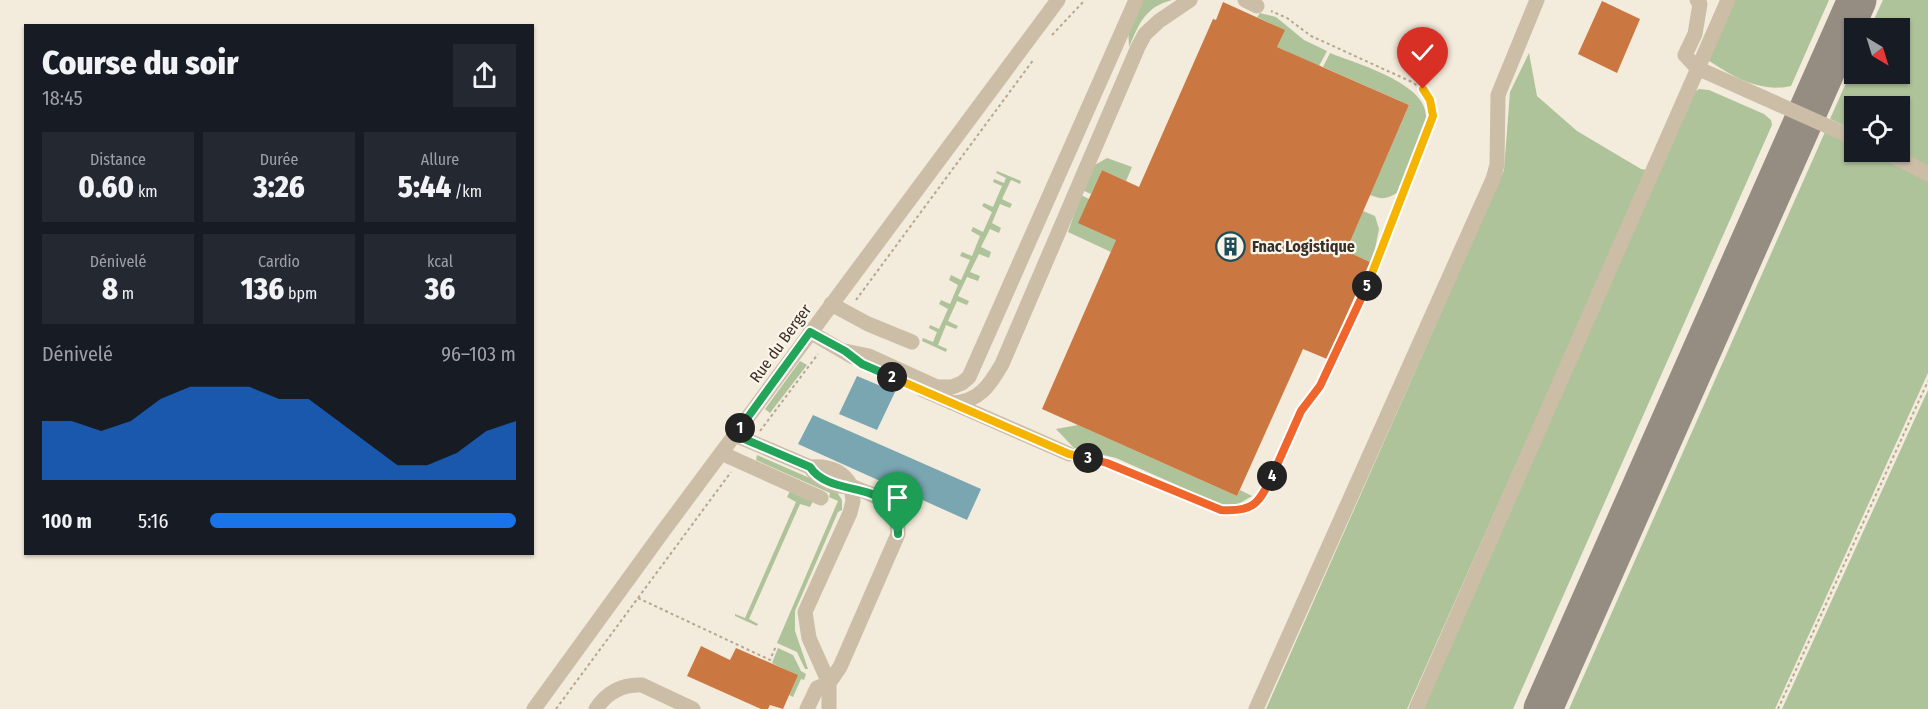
<!DOCTYPE html>
<html lang="fr">
<head>
<meta charset="utf-8">
<style>
	:root { --surface:#171b24; --page:#242831; --text:#f1f3f6; --muted:#9ea1a6; --accent:#1a73e8 }
	body { margin:0; font-family:"Fira Sans Condensed",sans-serif; background:var(--page); color:var(--text); height:100vh; display:flex; flex-direction:column; font-size:22px; white-space:nowrap }
	* { box-sizing:border-box; margin:0 }
	p { font-size:20px; color:var(--muted) }
	.icon { flex:none; width:33px; height:33px; fill:none; stroke:currentColor; stroke-width:2; stroke-linecap:round; stroke-linejoin:round }
	.map { position:relative; flex:1; overflow:hidden }
	.details { position:absolute; left:24px; top:24px; width:510px; height:531px; display:flex; flex-direction:column; background:var(--surface); border-radius:0px; box-shadow:0 2px 4px #0004 }
	.details>* { flex:none }
	.needle { width:39px; rotate:142deg }
	.controls { position:absolute; left:1844px; top:18px; display:grid; gap:12px }
	.controls a { display:grid; place-items:center; width:66px; height:66px; border-radius:0px; background:var(--surface); box-shadow:0 2px 4px #0004; font-size:30px }
	.pin { position:absolute; display:grid; place-items:center; width:51px; height:51px; color:#fff; margin:-62px -26px; border-radius:50% 50% 50% 0; rotate:-45deg; box-shadow:0 0 6px #0007 }
	.pin .icon { rotate:45deg }
	.km { position:absolute; width:30px; height:30px; margin:-15px; border-radius:50%; background:#222; color:#fff; font-size:16px; line-height:30px; text-align:center }
	.round { display:grid; place-items:center; flex:none; width:63px; height:63px; border-radius:0px; background:var(--page) }
	.head { display:flex; align-items:center; justify-content:space-between; height:102px; padding:0 18px }
	h1 { font-size:33px; font-weight:800; line-height:45px }
	.figures { display:grid; grid-template-columns:repeat(3,1fr); gap:9px; height:102px; padding:6px 18px }
	.figures div { display:grid; align-content:center; border-radius:0px; background:var(--page); text-align:center }
	.figures b { font-size:30px; font-weight:800 }
	.figures small { font-size:16px; font-weight:400 }
	.figures p { font-size:16px }
	.chart { height:168px; padding:12px 18px }
	.chart p { display:flex; justify-content:space-between }
	.chart svg { width:100%; height:108px; margin-top:6px; fill:var(--accent); opacity:.7 }
	ul { padding:0 18px; list-style:none; font-size:20px }
	li { display:grid; grid-template-columns:96px 72px 1fr; align-items:center; height:45px }
	li i { height:15px; border-radius:8px; background:var(--accent) }
	.map>svg:first-child { display:block }
</style>
</head>
<body>
<div class="map">
<svg width="1928" height="709" viewBox="0 0 1928 709">
	<rect width="100%" height="100%" fill="#f3ebdb"/>
	<path fill="#afc39a" d="M1142 0H1172C1145 7 1139 24 1129 47L1128 27Z
		M1734 0H1829L1791 86C1761 93 1733 77 1708 60Z
		M1883 0H1928V169L1899 152V106H1854V130L1830 119 1854 65V74H1899V28H1870Z
		M1260 13 1276 17 1304 40 1327 51 1319 66 1277 47 1284 30 1257 17Z
		M1330 53C1357 64 1427 83 1426 117 1425 139 1407 171 1398 192 1388 199 1382 200 1370 195L1409 105 1323 67Z
		M1529 53 1537 96 1577 131 1641 169 1647 170 1407 709H1266L1504 170 1510 92Z
		M1699 89 1709 90 1764 114 1771 120 1772 125 1513 709H1421L1693 93Z
		M1825 132 1854 143V152H1875L1928 180V373L1775 709H1569Z
		M1107 158 1132 167 1126 181 1102 170 1091 194 1082 190 1093 166Z
		M997 171 1021 181 1020 184 1011 180 1002 199 1012 204 1010 208 1000 204 992 223 1001 228 999 233 990 229 981 247 991 252 989 258 979 254 970 272 980 276 978 281 967 277 958 296 969 301 967 305 957 301 948 321 958 326 956 329 946 325 938 345 947 349 946 352 922 341 923 338 933 342 937 332 929 328 930 325 939 329 948 309 939 304 941 300 950 304 958 285 949 280 951 275 961 280 970 260 960 256 962 252 972 256 980 236 971 231 973 227 983 232 992 212 982 206 984 203 993 207 1002 186 993 182 994 179 1004 183 1006 178 996 173Z
		M1081 195 1089 199 1116 240 1111 252 1068 232Z
		M1363 211 1375 216 1379 229 1373 259 1370 262 1346 251Z
		M800 361 807 365 770 413 765 409Z
		M1928 390V709H1782Z
		M1078 425 1237 496 1240 490 1252 496 1235 506 1222 505 1116 458 1074 448 1056 429Z
		M757 455 835 489 842 500V510L838 512 795 611V631L808 669H805L797 652 777 643 838 501 829 497 830 493 756 460Z
		M790 491 813 501 810 507 800 504 749 619 758 624 757 626 735 616V614L745 618 796 502 787 497Z
		M778 648 793 655 801 671 806 674 804 680 801 679 793 697 789 695 797 675 772 663Z"/>
	<path fill="#79a6b1" d="M857 376 895 392 877 430 839 414Z
		M813 415 981 489 967 520 798 444Z"/>
	<g fill="none" stroke-linecap="round" stroke-linejoin="round">
		<path stroke="#958d82" stroke-width="39" d="M1543 709 1857 0"/>
	</g>
	<path fill="#cb7741" d="M1602 1 1640 19 1617 73 1578 54Z
		M1223 2 1285 30 1277 47 1409 105 1346 251 1370 262 1327 359 1303 349 1237 496 1042 409 1116 240 1078 223 1102 170 1139 187 1213 19 1216 20Z
		M701 646 730 660 736 648 798 675 783 709 770 705 768 709H761L687 676Z"/>
	<g fill="none" stroke-linecap="round" stroke-linejoin="round">
		<path stroke="#b7a791" stroke-width="2" stroke-dasharray="3 3" stroke-linecap="butt" d="M1052 35 1085 0
			M856 300 1034 59
			M760 431 818 354
			M1083 457 1107 463 1221 510C1238 511 1247 509 1261 500L1301 411 1320 386 1364 293 1433 116C1430 100 1426 91 1412 82L1311 36 1287 18 1271 11
			M638 598 770 660 776 646
			M556 709 731 472
			M1778 709 1928 381"/>
		<path stroke="#ccbda7" stroke-width="15" d="M1245 0 1257 6
			M1697 0 1700 4 1695 34 1685 55 1697 68 1854 138
			M1886 152 1928 174
			M831 304 868 324 912 342
			M810 332 853 357
			M845 351 869 356 937 387H952L962 383 969 377 1136 0
			M923 390 1069 454
			M952 403C979 402 990 385 1002 364L1138 47 1145 34 1159 21 1190 0
			M735 435 810 467C817 479 838 489 851 486L853 501 850 513 805 612 809 638 829 683V709
			M721 453 821 498
			M534 709 664 530 1058 0
			M596 709C607 692 622 684 642 685L693 709
			M807 709 817 688 829 683 840 667 898 534C898 501 877 497 851 486 843 470 827 466 810 467
			M1256 709 1493 179 1497 165 1498 95 1537 0
			M1416 709 1728 0"/>
	</g>
	<g fill="none" stroke-linecap="round" stroke-linejoin="round">
		<defs>
			<path id="split-1" d="M740 428 735 435 810 467C832 501 899 475 898 534"/>
			<path id="split-2" d="M740 428 810 332 845 351 862 364 892 377"/>
			<path id="split-3" d="M892 377 1069 454 1088 458"/>
			<path id="split-4" d="M1088 458 1107 463 1221 510C1253 512 1259 504 1272 476"/>
			<path id="split-5" d="M1272 476 1301 411 1320 386 1367 286"/>
			<path id="split-6" d="M1367 286 1433 116 1430 100 1423 89"/>
		</defs>
		<use href="#split-1" stroke="#fff" stroke-width="12"/>
		<use href="#split-2" stroke="#fff" stroke-width="12"/>
		<use href="#split-3" stroke="#fff" stroke-width="12"/>
		<use href="#split-4" stroke="#fff" stroke-width="12"/>
		<use href="#split-5" stroke="#fff" stroke-width="12"/>
		<use href="#split-6" stroke="#fff" stroke-width="12"/>
		<use href="#split-1" stroke="#22a559" stroke-width="8"/>
		<use href="#split-2" stroke="#22a559" stroke-width="8"/>
		<use href="#split-3" stroke="#f5b400" stroke-width="8"/>
		<use href="#split-4" stroke="#f0652b" stroke-width="8"/>
		<use href="#split-5" stroke="#f0652b" stroke-width="8"/>
		<use href="#split-6" stroke="#f5b400" stroke-width="8"/>
	</g>
	<defs>
		<symbol id="building-ring" viewBox="-11 -11 22 22"><circle r="9.5" fill="#faf5e8" stroke="#1b4d5b" stroke-width="1.5"/><path d="M-4-6H4V6H1V3H-1V6H-4ZM-2.5-4.3h1.7v1.8h-1.7ZM.8-4.3h1.7v1.8H.8ZM-2.5-1h1.7V.8h-1.7ZM.8-1h1.7V.8H.8Z" fill="#1b4d5b"/></symbol>
	</defs>
	<g fill-rule="evenodd">
		<use href="#building-ring" x="1214" y="230" width="33" height="33"/>
	</g>
	<g text-anchor="middle" stroke-width="4.5" stroke-linejoin="round" paint-order="stroke">
		<g font-size="16" font-weight="bold" fill="#372f28" stroke="#faf5e8" text-anchor="start">
			<text x="1252" y="252">Fnac Logistique</text>
		</g>
		<g font-size="16" fill="#372f28" stroke="#faf5e8">
			<text transform="translate(780 343) rotate(-54)" y="6">Rue du Berger</text>
		</g>
	</g>
</svg>
<div class="controls">
<a><svg class="needle" viewBox="-14 -14 28 28"><path d="M0-13l5 13h-10z" fill="#e53935"/><path d="M0 13l5-13h-10z" fill="#9ea1a6"/></svg></a>
<a><svg class="icon" aria-label="locate" viewBox="0 0 24 24"><circle cx="12" cy="12" r="6"/><path d="M12 2v4M12 18v4M2 12h4M18 12h4"/></svg></a>
</div>
<div class="pin" style="left:898px;top:534px;background:#1e9e55"><svg class="icon" aria-label="arrive" viewBox="0 0 24 24"><path d="M6 21V4h12l-3 4 3 4H6"/></svg></div>
<div class="pin" style="left:1423px;top:89px;background:#d93025"><svg class="icon" aria-label="check" viewBox="0 0 24 24"><path d="M5 12l5 5 9-10"/></svg></div>
<b class="km" style="left:740px;top:428px">1</b>
<b class="km" style="left:892px;top:377px">2</b>
<b class="km" style="left:1088px;top:458px">3</b>
<b class="km" style="left:1272px;top:476px">4</b>
<b class="km" style="left:1367px;top:286px">5</b>
<section class="details">
<div class="head"><div><h1>Course du soir</h1><p>18:45</p></div><a class="round"><svg class="icon" aria-label="share" viewBox="0 0 24 24"><path d="M12 15V3M7 8l5-5 5 5M5 13v7h14v-7"/></svg></a></div>
<div class="figures">
<div><p>Distance</p><b>0.60<small> km</small></b></div>
<div><p>Durée</p><b>3:26</b></div>
<div><p>Allure</p><b>5:44<small> /km</small></b></div>
</div>
<div class="figures">
<div><p>Dénivelé</p><b>8<small> m</small></b></div>
<div><p>Cardio</p><b>136<small> bpm</small></b></div>
<div><p>kcal</p><b>36</b></div>
</div>
<div class="chart"><p><span>Dénivelé</span>96–103 m</p>
<svg viewBox="0 0 160 44" preserveAspectRatio="none"><path d="M0 44V20L10 20L20 24L30 20L40 11L50 6L60 6L70 6L80 11L90 11L100 20L110 29L120 38L130 38L140 33L150 24L160 20V44z"/></svg>
</div>
<ul>
<li><b>100 m</b>5:16<i style="width:100%"></i></li>
</ul>
</section>
</div>
</body>
</html>
